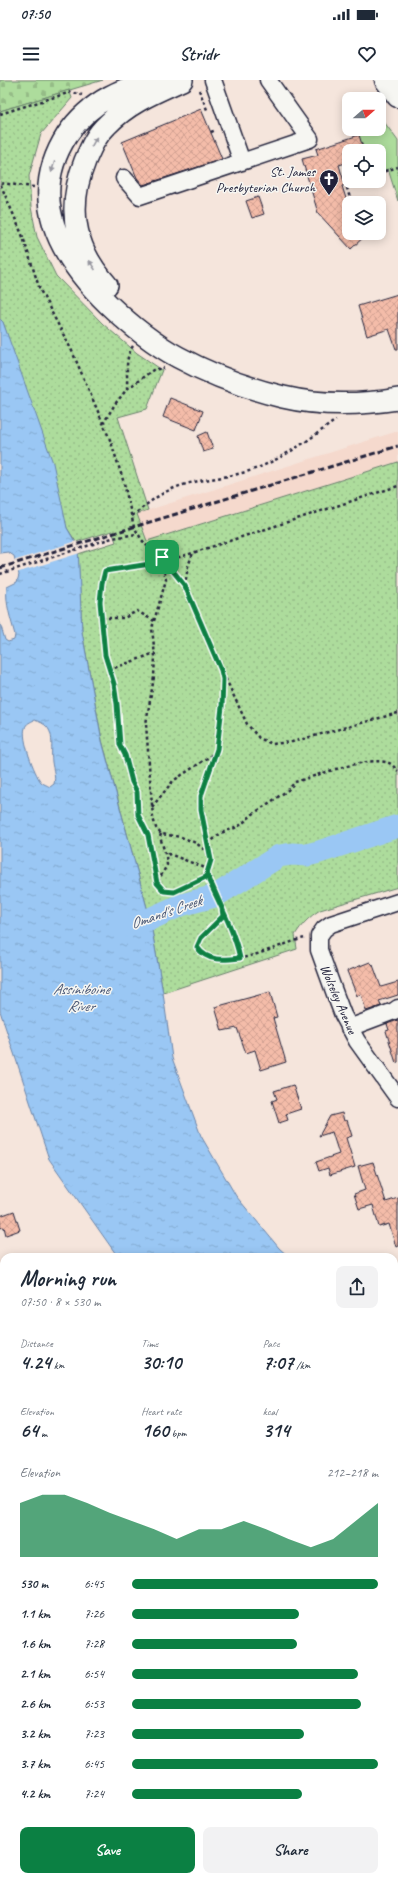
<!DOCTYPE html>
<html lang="en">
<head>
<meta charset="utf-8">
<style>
	:root { --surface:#fff; --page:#f2f2f3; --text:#1f2937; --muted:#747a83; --accent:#0b8043 }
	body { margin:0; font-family:Caveat,sans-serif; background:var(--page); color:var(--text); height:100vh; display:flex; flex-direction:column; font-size:15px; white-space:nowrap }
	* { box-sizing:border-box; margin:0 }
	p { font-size:13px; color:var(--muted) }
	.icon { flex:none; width:22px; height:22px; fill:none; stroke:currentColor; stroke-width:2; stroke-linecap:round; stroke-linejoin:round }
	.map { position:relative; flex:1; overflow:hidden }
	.panel { position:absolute; left:0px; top:1173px; width:398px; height:628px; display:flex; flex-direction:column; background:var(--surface); border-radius:12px 12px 0 0; box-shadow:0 2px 10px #0003 }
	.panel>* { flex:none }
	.needle { width:26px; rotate:70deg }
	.fabs { position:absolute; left:342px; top:12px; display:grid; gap:8px }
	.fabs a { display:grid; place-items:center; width:44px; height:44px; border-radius:8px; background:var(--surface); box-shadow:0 2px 10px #0003; font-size:20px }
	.pin { position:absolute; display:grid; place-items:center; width:34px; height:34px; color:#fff; margin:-17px; border-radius:8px; box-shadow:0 2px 6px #0006 }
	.round { display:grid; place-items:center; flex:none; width:42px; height:42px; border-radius:8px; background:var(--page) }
	.head { display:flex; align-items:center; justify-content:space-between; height:68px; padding:0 20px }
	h1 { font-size:22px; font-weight:600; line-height:30px }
	.figures { display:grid; grid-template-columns:repeat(3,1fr); gap:6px; height:68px; padding:4px 20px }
	.figures div { display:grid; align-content:center }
	.figures b { font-size:20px; font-weight:600 }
	.figures small { font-size:11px; font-weight:400 }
	.figures p { font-size:11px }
	.chart { height:112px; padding:8px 20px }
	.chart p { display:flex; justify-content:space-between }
	.chart svg { width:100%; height:72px; margin-top:4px; fill:var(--accent); opacity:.7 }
	.primary-button { display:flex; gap:8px; margin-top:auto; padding:8px 20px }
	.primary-button a { flex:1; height:46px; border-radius:8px; background:var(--accent); color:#fff; font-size:16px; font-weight:600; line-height:46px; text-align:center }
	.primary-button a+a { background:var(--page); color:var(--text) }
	ul { padding:0 20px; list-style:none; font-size:13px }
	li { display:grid; grid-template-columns:64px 48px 1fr; align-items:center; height:30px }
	li i { height:10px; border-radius:5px; background:var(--accent) }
	.status { display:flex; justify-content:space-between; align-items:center; height:28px; padding:0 20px; background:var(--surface); direction:ltr }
	.status svg { height:11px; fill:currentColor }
	header { display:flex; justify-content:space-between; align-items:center; height:52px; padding:0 20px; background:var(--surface); font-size:18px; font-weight:600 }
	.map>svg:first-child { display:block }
</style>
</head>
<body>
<div class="status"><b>07:50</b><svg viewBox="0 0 49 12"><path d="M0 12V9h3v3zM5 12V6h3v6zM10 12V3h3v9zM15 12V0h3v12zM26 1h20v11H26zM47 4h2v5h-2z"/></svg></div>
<header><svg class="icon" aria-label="menu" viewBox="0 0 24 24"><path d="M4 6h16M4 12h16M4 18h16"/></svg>Stridr<svg class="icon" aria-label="heart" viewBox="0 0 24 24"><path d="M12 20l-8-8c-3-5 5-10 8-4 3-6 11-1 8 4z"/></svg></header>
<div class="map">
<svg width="398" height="1801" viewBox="0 0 398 1801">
	<defs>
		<pattern id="cemetery-stones" width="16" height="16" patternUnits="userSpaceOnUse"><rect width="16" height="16" fill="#addc9c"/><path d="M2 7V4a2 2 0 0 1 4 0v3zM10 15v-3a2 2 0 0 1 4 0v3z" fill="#95bc87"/></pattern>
		<pattern id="park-dots" width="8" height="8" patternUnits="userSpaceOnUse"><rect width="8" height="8" fill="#addc9c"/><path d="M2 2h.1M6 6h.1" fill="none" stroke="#95bc87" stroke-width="1.8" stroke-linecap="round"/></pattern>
		<pattern id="water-ripples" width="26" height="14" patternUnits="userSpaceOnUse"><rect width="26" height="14" fill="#9ac7f4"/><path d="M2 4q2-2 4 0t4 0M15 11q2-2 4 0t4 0" fill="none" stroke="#84abd2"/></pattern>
		<pattern id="building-cross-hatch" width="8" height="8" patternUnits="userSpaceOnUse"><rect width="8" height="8" fill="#f4bca9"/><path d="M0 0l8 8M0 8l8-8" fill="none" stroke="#d1a192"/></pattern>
	</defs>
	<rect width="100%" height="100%" fill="#f5e5dc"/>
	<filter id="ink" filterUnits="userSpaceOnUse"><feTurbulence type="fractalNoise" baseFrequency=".025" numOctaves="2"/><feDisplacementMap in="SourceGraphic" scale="8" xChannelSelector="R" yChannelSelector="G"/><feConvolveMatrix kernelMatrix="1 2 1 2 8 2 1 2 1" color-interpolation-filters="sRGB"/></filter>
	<g filter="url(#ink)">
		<path fill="#f5d9cd" d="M398 351V382L147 461 136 434Z"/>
		<path fill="#addc9c" stroke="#687f6c" d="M379 35 398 61V121L388 89 382 91 380 87H379V71H364L356 49H379Z"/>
		<path fill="url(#cemetery-stones)" stroke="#687f6c" d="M0 0H103L0 31Z"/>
		<path fill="url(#park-dots)" stroke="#687f6c" d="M69 10 72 18 41 54 29 96 31 127 37 157 56 196 103 244 137 273 162 290 147 329 118 337 148 430 137 434 147 461 398 382V736L323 764 328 777 398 753V807L320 830C309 837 302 844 295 855L297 869 163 913 150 839 102 660 82 552 78 474 116 462 112 451 76 462 67 448 3 242 0 239V31Z"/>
		<path fill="url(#water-ripples)" stroke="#6a85aa" fill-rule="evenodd" d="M0 239 3 242 53 383 67 448 78 467 82 552 102 661 150 839 163 913 172 978 201 1056 236 1116 279 1168 289 1177H118L49 1079 0 931V543L5 560 8 562 14 560 15 555C11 539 5 524 7 507L17 502 19 495 14 476 8 472 0 473ZM34 640C58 646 50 664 52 682 53 690 56 696 54 704L50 707C47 705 43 704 41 702 34 693 21 658 25 648 26 643 31 642 34 640Z
			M394 1271 398 1275V1503L394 1498Z"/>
		<path fill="#f5e5dc" d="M77 461 80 473 16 493 13 481Z"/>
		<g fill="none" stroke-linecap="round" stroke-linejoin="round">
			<path stroke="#9ac7f4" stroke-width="23" d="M120 847 150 839 181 825 215 816 279 776 292 774 307 775 319 772 398 746"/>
		</g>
		<path fill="url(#building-cross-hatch)" stroke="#22223b" d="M201 29 222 79 143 105 137 98 122 62Z
			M359 55 364 71H349V82L339 85 345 105 342 106 349 128V153H368L351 169 318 133 302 79 318 75 316 69Z
			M258 117 264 134 252 138 246 121Z
			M398 214V269H396L389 249 367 256 358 226Z
			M170 318 203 331 196 350 163 337Z
			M207 352 213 369 203 372 198 356Z
			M370 882 373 885 381 907 398 902V915L379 921 381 926 366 931 361 914 357 916 347 891Z
			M270 912 277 937 273 938 286 982 261 990 255 970 246 973 237 948 222 951 215 927Z
			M398 940V982L396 983 386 951 389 950 387 944Z
			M293 1005 301 1029 286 1034 288 1040 279 1043 272 1021 277 1019 274 1011Z
			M342 1033 344 1041 347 1040 352 1056 346 1058 355 1087 330 1095 328 1088 319 1091 316 1082 339 1074 332 1052 319 1056 330 1036Z
			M373 1082 386 1122 398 1118V1166L396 1167 389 1144 379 1147 373 1125 359 1129 354 1114 365 1110 358 1086Z
			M14 1131 20 1150 6 1155 4 1147 0 1148V1136Z"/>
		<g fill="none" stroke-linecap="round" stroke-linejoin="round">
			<defs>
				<path id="minor" d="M213 0 242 82
					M124 98 140 116 310 59 268 0
					M398 822 331 844 324 849 319 856V870L335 914 343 935 357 961 398 1018
					M349 948 394 931 398 928
					M0 1299 4 1303
					M0 1375 4 1380
					M0 1492 4 1491
					M0 1645 4 1656
					M0 1670 4 1668
					M0 1762 4 1761
					M129 1797 133 1801
					M264 1797 267 1801
					M328 1797 331 1801
					M172 1801 186 1797"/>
				<path id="major" d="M165 0C126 4 89 22 67 55 26 119 60 177 108 224 129 244 152 263 178 277 211 295 246 308 283 317 321 326 360 325 398 319
					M107 205C73 168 67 126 85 81 91 67 96 55 107 45 128 23 155 12 182 0"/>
				<path id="highway" d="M386 0 398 16"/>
			</defs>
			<use href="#minor" stroke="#22223b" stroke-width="19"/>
			<use href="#major" stroke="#22223b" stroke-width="24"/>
			<use href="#highway" stroke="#22223b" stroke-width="25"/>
			<path stroke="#22223b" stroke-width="2.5" stroke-dasharray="3 3" stroke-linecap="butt" d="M199 10 208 32
				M0 34 71 12 82 15
				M211 52 216 50
				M349 90C343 101 348 112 352 123
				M379 93 398 87
				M34 107 0 103 23 157 40 210 72 271 111 362 124 403 134 447 142 460 149 468 162 477 185 506 221 590 223 599 222 627 217 669 201 716V730L211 779 207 793 236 861 240 878
				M379 152 380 153
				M127 309 153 290 164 288
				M103 344 115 324 127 309C128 293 124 279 133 266
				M132 436C145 426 157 415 172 409 197 398 226 399 252 390 283 379 310 359 336 340
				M162 480 166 500 152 548 155 576 154 597 146 644 153 738 156 748 161 754 181 757 196 763 209 773
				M0 494 112 458 137 454
				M185 506 188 486 193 473
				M102 538H124L137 531 154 541
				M109 590 155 573
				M223 593 247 644 259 658 272 664 292 662 398 633
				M152 727 173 701 215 673
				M161 754 160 757 166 776
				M208 764 221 753 238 747 253 734 288 710 295 702C316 696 369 675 389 683 392 684 395 688 398 691
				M208 796 174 812 164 811 157 803 167 785 166 776 169 774 208 789
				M157 803 148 755 138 735 137 712 127 687 125 675 120 665 117 637V624L114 604 105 575 100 522 101 503 105 491 150 484 162 477H180L398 406
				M223 832C222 848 199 852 197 867 219 898 277 864 305 858
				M0 1335 4 1340
				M294 1797 297 1801"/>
			<use href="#minor" stroke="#f6f6f2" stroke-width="16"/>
			<use href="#major" stroke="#f6f6f2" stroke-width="21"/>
			<use href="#highway" stroke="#f6f6f2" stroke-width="22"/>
			<path stroke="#22223b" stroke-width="3" stroke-dasharray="6 3" stroke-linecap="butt" d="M0 488 398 366"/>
		</g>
		<defs><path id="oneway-solid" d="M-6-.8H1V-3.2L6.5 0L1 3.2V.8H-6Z"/></defs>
		<g fill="#9797a0">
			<use href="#oneway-solid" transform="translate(94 62) rotate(-61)"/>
			<use href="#oneway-solid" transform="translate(53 87) rotate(107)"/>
			<use href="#oneway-solid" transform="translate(92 185) rotate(-124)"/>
		</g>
	</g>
	<g fill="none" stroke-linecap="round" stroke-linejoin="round" filter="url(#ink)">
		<defs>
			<path id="route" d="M162 477 150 484 105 491 102 503 100 522 105 575 114 604 117 624 120 665 125 675 132 702 137 712 138 735 148 755 157 803 164 811 174 812 208 796 222 828 223 836 201 858 197 867C207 882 224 880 240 878 234 851 221 826 209 801L207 793 211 780 201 730V716L217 669 222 627 223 599 221 590 185 506 162 477"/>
		</defs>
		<use href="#route" stroke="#fff" stroke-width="8"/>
		<use href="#route" stroke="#0b8043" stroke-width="5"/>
	</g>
	<defs>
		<symbol id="church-pin" viewBox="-11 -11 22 30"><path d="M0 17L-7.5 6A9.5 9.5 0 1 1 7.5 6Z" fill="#22223b" stroke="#f6f6f2"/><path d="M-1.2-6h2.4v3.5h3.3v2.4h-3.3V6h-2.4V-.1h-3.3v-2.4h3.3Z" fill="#fff"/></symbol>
	</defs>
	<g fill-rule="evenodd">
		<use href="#church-pin" x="318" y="88" width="22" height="30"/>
	</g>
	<g text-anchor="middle" stroke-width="3" stroke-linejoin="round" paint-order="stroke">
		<g font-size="14" fill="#22223b" stroke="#f6f6f2" text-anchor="end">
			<text x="315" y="96">St. James<tspan x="315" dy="16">Presbyterian Church</tspan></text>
		</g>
		<g font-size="14" fill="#22223b" stroke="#f6f6f2">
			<text transform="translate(339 919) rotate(67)" y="5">Wolseley Avenue</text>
		</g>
		<g font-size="15" font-style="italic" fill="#465472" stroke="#f6f6f2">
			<text transform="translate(166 832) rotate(-19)" y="5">Omand's Creek</text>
			<text x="81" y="914">Assiniboine<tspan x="81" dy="17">River</tspan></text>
		</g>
	</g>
</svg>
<div class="fabs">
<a><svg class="needle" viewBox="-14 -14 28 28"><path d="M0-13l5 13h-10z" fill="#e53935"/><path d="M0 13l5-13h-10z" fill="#747a83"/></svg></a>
<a><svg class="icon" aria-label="locate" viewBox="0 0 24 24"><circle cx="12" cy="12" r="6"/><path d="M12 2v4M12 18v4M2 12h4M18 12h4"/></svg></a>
<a><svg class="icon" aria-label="layers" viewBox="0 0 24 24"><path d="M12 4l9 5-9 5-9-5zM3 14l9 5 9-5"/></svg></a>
</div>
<div class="pin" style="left:162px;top:477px;background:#1e9e55"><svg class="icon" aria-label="arrive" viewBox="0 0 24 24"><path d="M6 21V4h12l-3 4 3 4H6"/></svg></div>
<section class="panel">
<div class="head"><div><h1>Morning run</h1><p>07:50 · 8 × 530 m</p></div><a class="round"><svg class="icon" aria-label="share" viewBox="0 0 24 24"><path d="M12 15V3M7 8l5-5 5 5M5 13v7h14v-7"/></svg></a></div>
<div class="figures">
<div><p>Distance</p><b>4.24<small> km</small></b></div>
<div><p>Time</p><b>30:10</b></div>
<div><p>Pace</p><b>7:07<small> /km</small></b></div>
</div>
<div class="figures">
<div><p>Elevation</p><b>64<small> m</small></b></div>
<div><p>Heart rate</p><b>160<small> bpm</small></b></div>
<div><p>kcal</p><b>314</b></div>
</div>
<div class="chart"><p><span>Elevation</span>212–218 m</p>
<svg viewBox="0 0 160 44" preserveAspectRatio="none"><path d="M0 44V11L10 6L20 6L30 11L40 17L50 22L60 27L70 33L80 27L90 27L100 22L110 27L120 33L130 38L140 33L150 22L160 11V44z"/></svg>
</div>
<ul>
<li><b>530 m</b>6:45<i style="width:100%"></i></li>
<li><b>1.1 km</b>7:26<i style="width:68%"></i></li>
<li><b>1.6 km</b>7:28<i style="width:67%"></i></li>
<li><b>2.1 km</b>6:54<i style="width:92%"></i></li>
<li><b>2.6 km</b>6:53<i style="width:93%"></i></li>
<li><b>3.2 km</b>7:23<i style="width:70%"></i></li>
<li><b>3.7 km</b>6:45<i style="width:100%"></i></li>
<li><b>4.2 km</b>7:24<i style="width:69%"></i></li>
</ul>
<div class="primary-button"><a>Save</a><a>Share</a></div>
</section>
</div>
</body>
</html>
